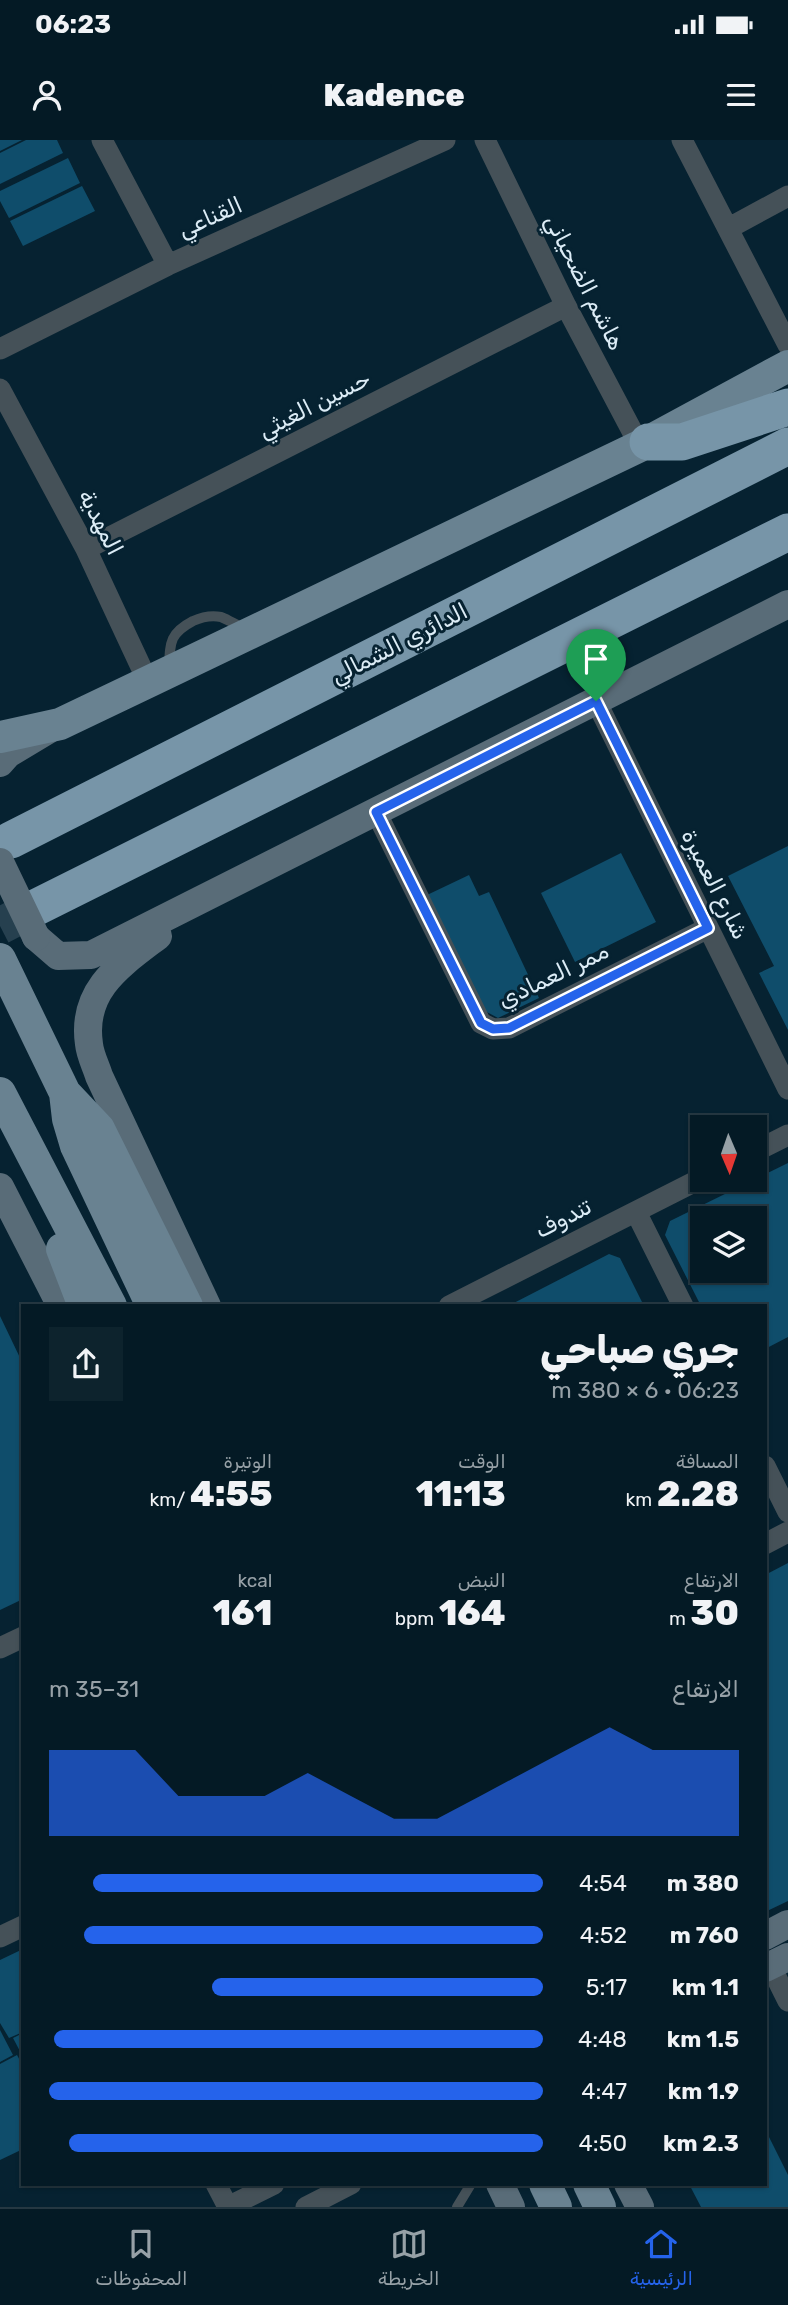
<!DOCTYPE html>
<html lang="ar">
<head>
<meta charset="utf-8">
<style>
	:root { --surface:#041a25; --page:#0d232d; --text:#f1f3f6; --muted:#97a1a7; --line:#253842; --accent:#2563eb }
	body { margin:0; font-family:Rubik,Cairo,sans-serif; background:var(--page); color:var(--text); direction:rtl; height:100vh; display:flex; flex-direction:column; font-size:26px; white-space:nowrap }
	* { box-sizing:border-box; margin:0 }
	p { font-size:23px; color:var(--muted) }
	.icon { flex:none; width:38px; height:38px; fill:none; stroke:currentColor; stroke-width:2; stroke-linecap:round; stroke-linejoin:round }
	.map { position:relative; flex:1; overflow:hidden; direction:ltr }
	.sheet { position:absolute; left:21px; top:1164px; width:746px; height:882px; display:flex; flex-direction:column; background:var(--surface); border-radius:0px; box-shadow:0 2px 5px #0004,0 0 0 2px var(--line); direction:rtl }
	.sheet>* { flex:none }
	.needle { width:46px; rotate:178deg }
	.fabs { position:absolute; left:690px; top:975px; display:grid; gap:14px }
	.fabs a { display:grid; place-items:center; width:77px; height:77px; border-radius:0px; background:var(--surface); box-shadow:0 2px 5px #0004,0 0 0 2px var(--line); font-size:35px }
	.pin { position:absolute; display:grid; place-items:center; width:60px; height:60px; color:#fff; margin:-72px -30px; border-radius:50% 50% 50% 0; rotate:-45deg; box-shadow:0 0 7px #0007 }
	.pin .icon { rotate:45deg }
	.round { display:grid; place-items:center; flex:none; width:74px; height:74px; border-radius:0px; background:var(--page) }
	.headline { display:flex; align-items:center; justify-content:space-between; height:119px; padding:0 28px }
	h1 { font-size:38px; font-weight:800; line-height:52px }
	.stats { display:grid; grid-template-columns:repeat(3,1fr); gap:10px; height:119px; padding:7px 28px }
	.stats div { display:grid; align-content:center }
	.stats b { font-size:35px; font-weight:800 }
	.stats small { font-size:19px; font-weight:400 }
	.stats p { font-size:19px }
	.chart { height:196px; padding:14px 28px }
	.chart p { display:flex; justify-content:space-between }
	.chart svg { width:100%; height:126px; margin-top:7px; fill:var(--accent); opacity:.7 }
	ul { padding:0 28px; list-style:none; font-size:23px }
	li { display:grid; grid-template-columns:112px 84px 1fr; align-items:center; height:52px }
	li i { height:18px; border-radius:9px; background:var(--accent) }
	.status { display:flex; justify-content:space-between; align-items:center; height:49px; padding:0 35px; background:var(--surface); direction:ltr }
	.status svg { height:19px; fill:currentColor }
	header { display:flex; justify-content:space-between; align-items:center; height:91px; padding:0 28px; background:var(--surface); font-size:32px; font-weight:800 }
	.tabs { display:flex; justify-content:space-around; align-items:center; height:98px; border-top:2px solid var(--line); background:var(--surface); font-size:19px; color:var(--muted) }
	.tabs a { display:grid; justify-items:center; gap:4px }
	.tabs .selected { color:var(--accent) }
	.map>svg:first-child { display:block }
</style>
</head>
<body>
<div class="status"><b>06:23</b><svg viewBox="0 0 49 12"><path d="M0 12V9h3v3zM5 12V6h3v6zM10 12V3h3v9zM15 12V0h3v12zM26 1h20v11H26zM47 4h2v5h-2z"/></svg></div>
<header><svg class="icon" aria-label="menu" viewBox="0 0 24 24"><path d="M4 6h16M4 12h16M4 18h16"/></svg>Kadence<svg class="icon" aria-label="person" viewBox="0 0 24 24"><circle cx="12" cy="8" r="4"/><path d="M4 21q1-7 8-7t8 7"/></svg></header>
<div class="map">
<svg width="788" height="2067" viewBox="0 0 788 2067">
	<rect width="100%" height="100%" fill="#062231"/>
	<path fill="#0f4d6b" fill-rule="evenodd" d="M0 0H22L0 11Z
		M26 0H57L63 13 0 44V13Z
		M68 18 80 43 9 78 0 61V51Z
		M82 46 95 71 23 106 10 81Z
		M788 706V890L759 833 774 826 728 736Z
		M621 713 656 782 575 822 541 753Z
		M469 735 479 756 489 752 539 858 498 878 485 871 427 755Z
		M788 1023V1197L765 1209V1166H701L665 1095 670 1081ZM702 1078H754V1130H702Z
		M609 1114 620 1118 644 1166H508Z
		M0 1176 23 1224V1459L0 1470Z
		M788 1423V1761L765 1772V1435Z
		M23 1809V1892L9 1898 0 1883V1820Z
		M0 1890 13 1915 0 1922Z
		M23 1893V1917L13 1898Z
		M17 1915 23 1926V2009L0 2020V1924Z
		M765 1989 788 2035V2067H701L689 2044H765Z"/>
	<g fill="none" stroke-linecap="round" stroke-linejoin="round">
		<path stroke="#26404f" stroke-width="37" stroke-dasharray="37 18" stroke-linecap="butt" d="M0 786 37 767"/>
		<path stroke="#455158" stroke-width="10" d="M169 527C170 502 170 493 193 481 202 477 211 475 221 477 229 480 238 486 246 489
			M457 2067 471 2044"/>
		<path stroke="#455158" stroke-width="21" d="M102 0 168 125
			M485 0 566 166 640 306
			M682 0 788 205
			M729 88 788 56
			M0 209 168 125 445 0
			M0 249 86 409 148 542
			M86 409 566 166
			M596 561 788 949
			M376 672 481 883 493 889 509 888 708 788
			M754 1012 788 995
			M636 1072 683 1166
			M449 1166 702 1038
			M765 1326 788 1372
			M765 1404 788 1392
			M0 1508 23 1497
			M0 1797 23 1786
			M770 1825 788 1861
			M216 2044 228 2067
			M228 2067 274 2044
			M306 2067 351 2044"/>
		<path stroke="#596c78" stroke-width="28" d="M0 623 8 614 48 590
			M158 796C120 825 81 850 89 904 90 915 96 926 99 936L207 1166
			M36 797 58 816 91 815 788 464
			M0 1047 61 1166
			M765 1796 788 1784
			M765 1828 788 1817
			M500 2044 511 2067
			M628 2044 640 2067"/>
		<path stroke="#698291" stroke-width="32" d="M0 597 60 584 148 542 640 306 788 226
			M0 819 65 953 68 979 76 1006 152 1166
			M0 953 111 1166
			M65 953 99 989 187 1166
			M62 1109 84 1166
			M545 2044 556 2067
			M589 2044 600 2067"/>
		<path stroke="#7795a8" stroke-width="37" d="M648 302H682L788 267
			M11 700 788 306
			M37 767 788 392"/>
		<path stroke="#596c78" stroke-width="28" d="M0 722 36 797"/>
	</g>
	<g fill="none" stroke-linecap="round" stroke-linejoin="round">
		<defs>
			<path id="route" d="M596 561 708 788 509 888 493 889 481 883 376 672Z"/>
		</defs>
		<use href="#route" stroke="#fff" stroke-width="14"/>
		<use href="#route" stroke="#2563eb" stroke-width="9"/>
	</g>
	<g text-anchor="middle" stroke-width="6" stroke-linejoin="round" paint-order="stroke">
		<g font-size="23" fill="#dcecf6" stroke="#062231">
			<text transform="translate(210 77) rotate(-24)" y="8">القناعي</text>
			<text transform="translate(585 142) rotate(63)" y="8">هاشم الضحياني</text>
			<text transform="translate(314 264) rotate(-27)" y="8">حسين الغيثي</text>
			<text transform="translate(101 382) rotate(63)" y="8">المهدية</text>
			<text transform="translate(399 503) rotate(-27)" y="8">الدائري الشمالي</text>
			<text transform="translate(715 744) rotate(63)" y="8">شارع العميرة</text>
			<text transform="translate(553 835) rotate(-26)" y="8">ممر العمادي</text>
			<text transform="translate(563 1078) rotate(-27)" y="8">تندوف</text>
		</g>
	</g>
</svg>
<div class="fabs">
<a><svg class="needle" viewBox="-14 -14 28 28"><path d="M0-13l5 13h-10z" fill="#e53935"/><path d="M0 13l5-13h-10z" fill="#97a1a7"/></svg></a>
<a><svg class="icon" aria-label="layers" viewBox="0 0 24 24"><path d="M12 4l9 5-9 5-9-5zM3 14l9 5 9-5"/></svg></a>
</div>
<div class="pin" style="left:596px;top:561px;background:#1e9e55"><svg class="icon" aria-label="arrive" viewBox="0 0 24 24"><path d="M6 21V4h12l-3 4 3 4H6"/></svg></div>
<section class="sheet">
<div class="headline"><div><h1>جري صباحي</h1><p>06:23 · 6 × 380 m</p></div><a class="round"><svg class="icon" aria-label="share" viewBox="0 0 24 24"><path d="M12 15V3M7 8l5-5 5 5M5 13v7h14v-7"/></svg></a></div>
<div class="stats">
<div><p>المسافة</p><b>2.28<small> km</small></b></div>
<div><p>الوقت</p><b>11:13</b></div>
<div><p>الوتيرة</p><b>4:55<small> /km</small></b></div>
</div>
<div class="stats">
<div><p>الارتفاع</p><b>30<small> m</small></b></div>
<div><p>النبض</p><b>164<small> bpm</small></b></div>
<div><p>kcal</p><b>161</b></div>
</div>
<div class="chart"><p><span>الارتفاع</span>31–35 m</p>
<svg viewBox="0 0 160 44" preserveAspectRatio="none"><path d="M0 44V14L10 14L20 14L30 30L40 30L50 30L60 22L70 30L80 38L90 38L100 30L110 22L120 14L130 6L140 14L150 14L160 14V44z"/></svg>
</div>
<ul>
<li><b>380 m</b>4:54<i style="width:91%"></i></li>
<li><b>760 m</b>4:52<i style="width:93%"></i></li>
<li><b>1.1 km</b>5:17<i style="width:67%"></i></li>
<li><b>1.5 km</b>4:48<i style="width:99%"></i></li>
<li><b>1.9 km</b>4:47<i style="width:100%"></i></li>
<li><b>2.3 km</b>4:50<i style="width:96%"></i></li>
</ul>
</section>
</div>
<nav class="tabs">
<a class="selected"><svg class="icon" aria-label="home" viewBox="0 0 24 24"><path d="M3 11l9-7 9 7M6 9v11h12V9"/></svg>الرئيسية</a>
<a><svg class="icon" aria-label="map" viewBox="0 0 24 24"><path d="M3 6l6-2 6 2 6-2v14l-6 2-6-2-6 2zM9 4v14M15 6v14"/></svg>الخريطة</a>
<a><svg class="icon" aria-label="saved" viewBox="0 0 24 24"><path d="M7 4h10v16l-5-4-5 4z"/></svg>المحفوظات</a>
</nav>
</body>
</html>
